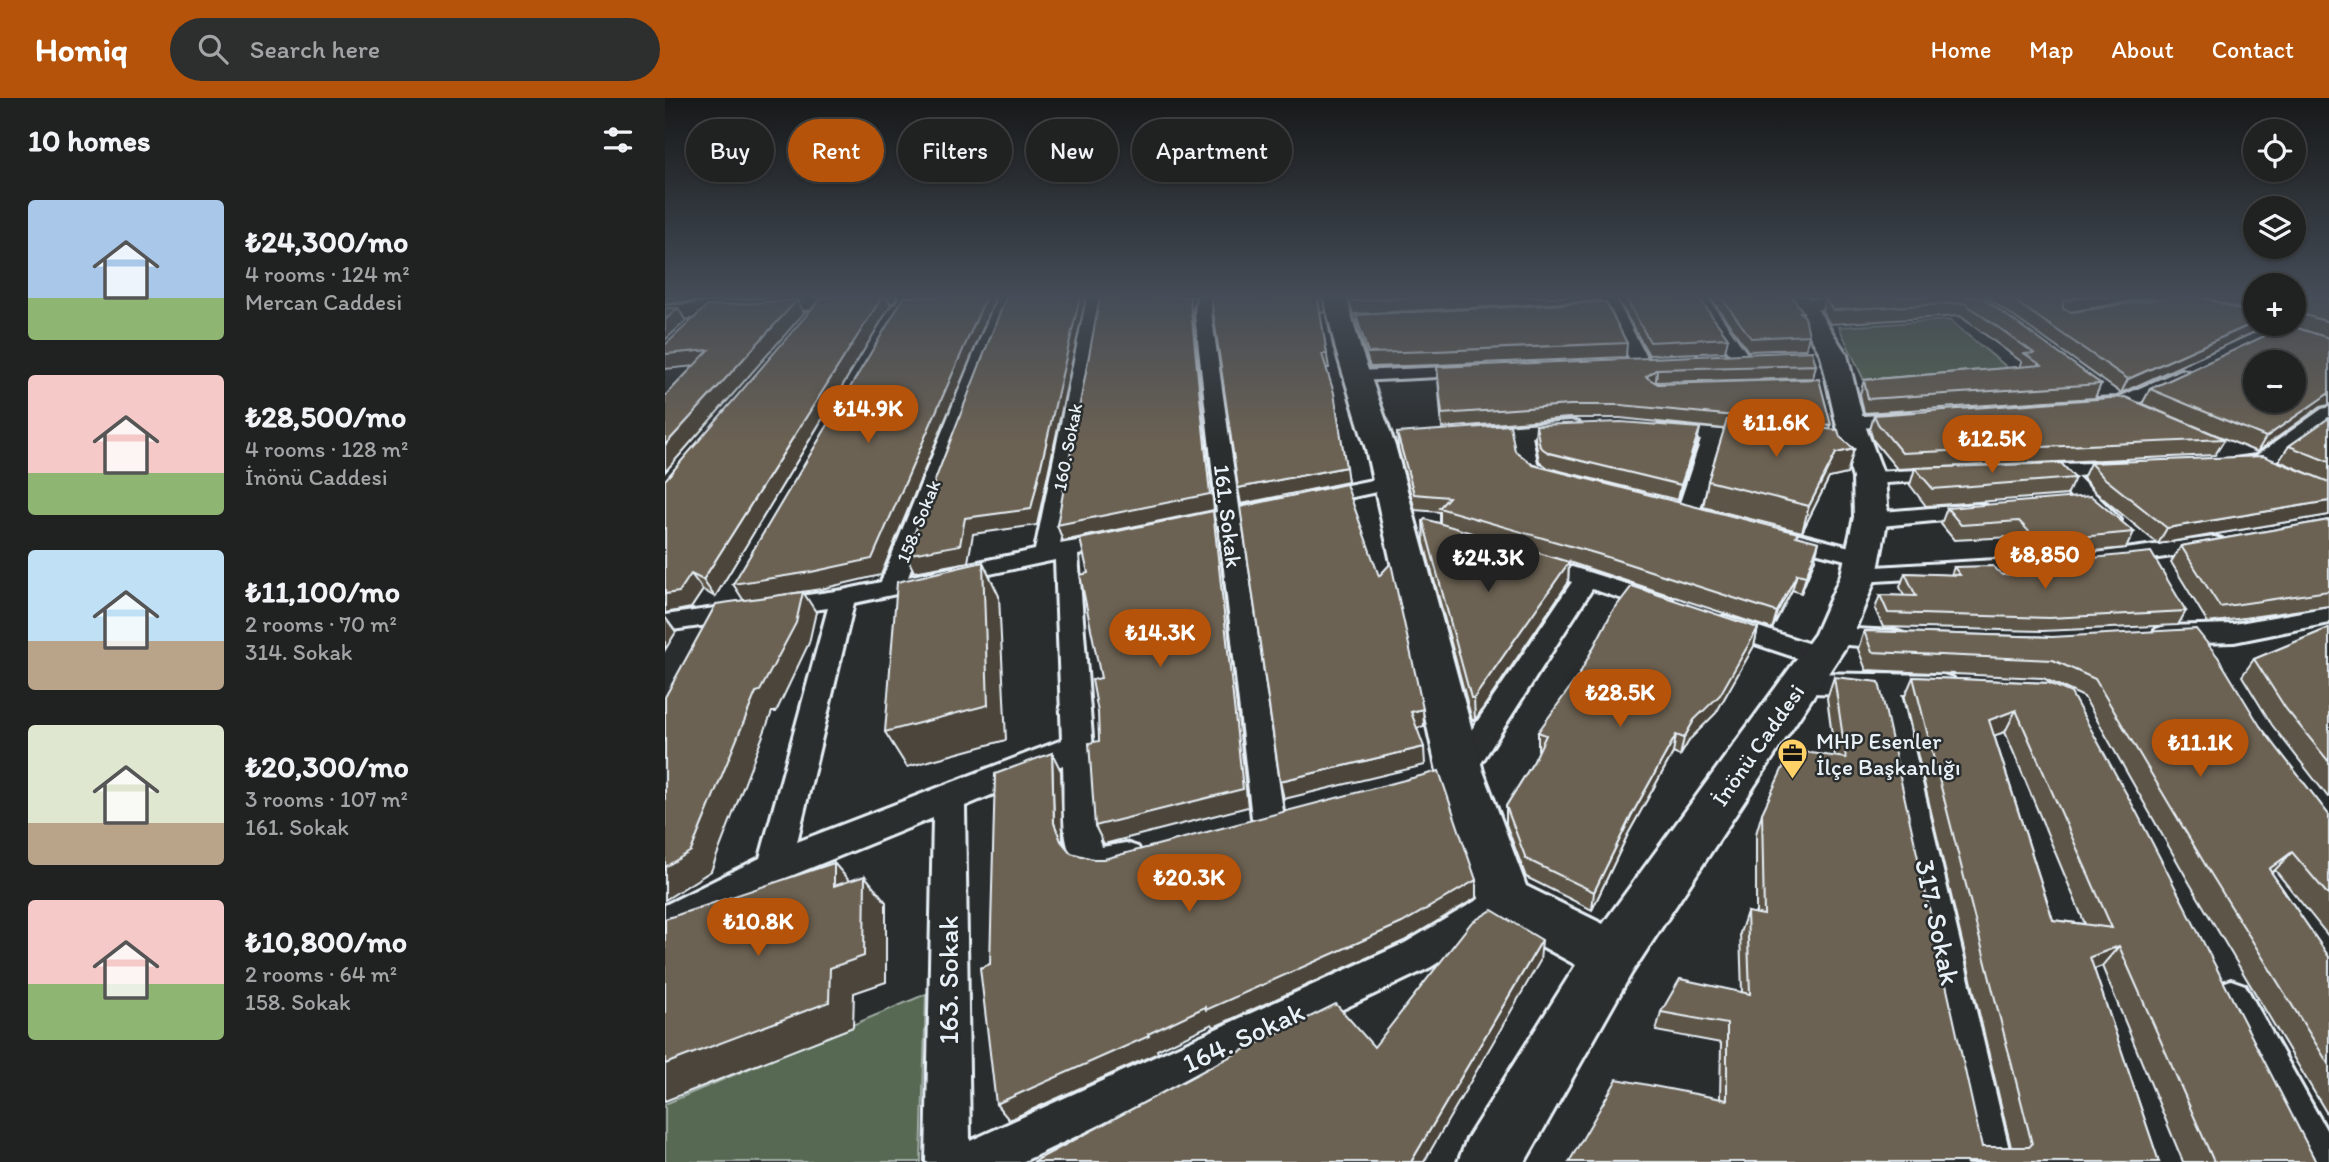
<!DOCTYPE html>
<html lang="en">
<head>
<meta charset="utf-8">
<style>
	body { margin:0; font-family:Itim,sans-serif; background:#2d2f2f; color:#f1f3f6; height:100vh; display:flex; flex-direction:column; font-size:26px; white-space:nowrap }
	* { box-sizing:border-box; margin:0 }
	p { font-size:23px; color:#a2a4a5 }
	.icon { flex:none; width:38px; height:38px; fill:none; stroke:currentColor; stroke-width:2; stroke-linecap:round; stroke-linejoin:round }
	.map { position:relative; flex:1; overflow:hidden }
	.panel { display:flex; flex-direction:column; background:#202222; width:665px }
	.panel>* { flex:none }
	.guide { position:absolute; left:21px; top:21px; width:665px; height:63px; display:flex; gap:14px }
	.fabs { position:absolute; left:1578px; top:21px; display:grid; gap:14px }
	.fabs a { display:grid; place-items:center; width:63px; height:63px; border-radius:50%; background:#202222; box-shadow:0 2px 5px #0004,0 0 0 2px #3d3f40; font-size:35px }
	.price { position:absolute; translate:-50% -60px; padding:0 16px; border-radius:24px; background:#b45309; color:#fff; font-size:23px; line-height:46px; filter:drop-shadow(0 2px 4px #0008) }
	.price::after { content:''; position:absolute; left:50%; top:42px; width:21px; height:16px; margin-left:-10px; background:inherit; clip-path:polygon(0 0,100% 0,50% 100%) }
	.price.on { background:#222; color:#fff }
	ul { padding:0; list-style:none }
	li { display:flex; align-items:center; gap:21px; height:175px; padding:0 28px }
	li span { display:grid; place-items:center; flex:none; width:196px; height:140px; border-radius:7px; color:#555 }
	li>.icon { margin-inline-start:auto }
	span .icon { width:84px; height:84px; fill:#fffc; stroke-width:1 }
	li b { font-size:30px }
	h2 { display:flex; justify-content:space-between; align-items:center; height:84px; padding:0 28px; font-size:30px }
	.pill { padding:0 24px; border-radius:32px; background:#202222; box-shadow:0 2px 5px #0004,0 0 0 2px #3d3f40; font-size:24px; line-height:63px }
	.pill.on { background:#b45309; color:#fff }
	header { display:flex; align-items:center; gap:42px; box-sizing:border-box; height:98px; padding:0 35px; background:#b45309; color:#fff }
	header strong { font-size:33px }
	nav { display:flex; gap:38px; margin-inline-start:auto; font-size:24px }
	.search { width:490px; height:63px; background:#2d2f2f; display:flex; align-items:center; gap:18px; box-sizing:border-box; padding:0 24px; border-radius:38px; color:#a2a4a5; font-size:26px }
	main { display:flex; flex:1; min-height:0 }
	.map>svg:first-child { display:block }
	.green { fill:#586953; stroke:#a0ada6; stroke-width:2 }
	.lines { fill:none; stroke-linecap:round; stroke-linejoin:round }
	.street-casing { stroke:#e8f1f8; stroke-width:6 }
	.secondary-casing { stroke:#e8f1f8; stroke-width:6 }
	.street { fill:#2a2d2e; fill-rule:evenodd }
	.secondary { fill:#2a2d2e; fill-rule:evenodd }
	.wall { fill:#5d5447; stroke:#e8f1f8; stroke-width:2; fill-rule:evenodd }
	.shaded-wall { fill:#4c453a; stroke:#e8f1f8; stroke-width:2 }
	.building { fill:#6c6253; stroke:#e8f1f8; stroke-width:2; fill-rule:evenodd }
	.labels { text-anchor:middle; stroke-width:5; stroke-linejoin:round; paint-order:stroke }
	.far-street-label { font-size:19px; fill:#e8f1f8; stroke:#2a2d2e }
	.street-label { font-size:23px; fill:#e8f1f8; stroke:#2a2d2e }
	.poi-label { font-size:23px; fill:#e8f1f8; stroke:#2a2d2e; text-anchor:start }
	.near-street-label { font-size:28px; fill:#e8f1f8; stroke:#2a2d2e }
</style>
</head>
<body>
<header>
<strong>Homiq</strong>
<div class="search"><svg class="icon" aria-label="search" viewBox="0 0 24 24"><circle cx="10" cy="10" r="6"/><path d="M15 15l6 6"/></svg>Search here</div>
<nav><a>Home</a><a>Map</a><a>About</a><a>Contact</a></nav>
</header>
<main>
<section class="panel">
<h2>10 homes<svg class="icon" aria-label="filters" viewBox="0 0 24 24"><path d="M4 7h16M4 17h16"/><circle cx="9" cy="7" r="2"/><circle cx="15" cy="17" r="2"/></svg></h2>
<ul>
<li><span style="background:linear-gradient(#a9c7e8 70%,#8fb573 0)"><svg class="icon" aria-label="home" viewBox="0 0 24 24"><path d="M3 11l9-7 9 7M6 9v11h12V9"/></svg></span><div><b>₺24,300/mo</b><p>4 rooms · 124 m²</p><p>Mercan Caddesi</p></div></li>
<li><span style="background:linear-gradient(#f6c9c9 70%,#8fb573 0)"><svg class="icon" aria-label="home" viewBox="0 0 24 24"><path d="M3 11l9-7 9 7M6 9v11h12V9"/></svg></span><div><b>₺28,500/mo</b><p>4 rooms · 128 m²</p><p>İnönü Caddesi</p></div></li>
<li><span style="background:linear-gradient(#bfe0f5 65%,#b9a48a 0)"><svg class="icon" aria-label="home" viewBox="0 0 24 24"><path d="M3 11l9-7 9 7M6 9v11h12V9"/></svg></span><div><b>₺11,100/mo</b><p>2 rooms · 70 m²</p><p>314. Sokak</p></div></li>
<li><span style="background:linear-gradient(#dfe7d0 70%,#b9a48a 0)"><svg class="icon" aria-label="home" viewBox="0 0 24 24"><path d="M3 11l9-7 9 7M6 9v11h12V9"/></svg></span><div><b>₺20,300/mo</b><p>3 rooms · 107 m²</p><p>161. Sokak</p></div></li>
<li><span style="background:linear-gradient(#f6c9c9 60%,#8fb573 0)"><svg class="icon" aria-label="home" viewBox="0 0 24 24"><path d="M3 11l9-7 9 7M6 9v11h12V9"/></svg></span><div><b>₺10,800/mo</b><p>2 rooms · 64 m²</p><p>158. Sokak</p></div></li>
</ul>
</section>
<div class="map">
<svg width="1664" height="1064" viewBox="0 0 1664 1064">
	<rect width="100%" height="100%" fill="#2a2d2e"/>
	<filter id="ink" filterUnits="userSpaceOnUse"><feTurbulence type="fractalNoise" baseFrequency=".0143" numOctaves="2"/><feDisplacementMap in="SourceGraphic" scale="14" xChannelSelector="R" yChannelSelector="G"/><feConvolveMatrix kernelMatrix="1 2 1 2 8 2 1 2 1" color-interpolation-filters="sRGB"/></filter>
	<g filter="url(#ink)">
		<g class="green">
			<path d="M1284,222L1354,279L1203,291L1174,229Z"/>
			<path d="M261,896L256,1064H0V1006Z"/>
		</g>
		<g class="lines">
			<defs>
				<g id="street">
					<path d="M332,199H348L243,479L370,452L422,199H438L395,446L418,442L426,444L430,449L426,454L413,457L435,743L437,749L461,745L473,749L478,759L473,769C386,799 401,726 398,667L300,708L305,1043L740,845L829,792L841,788L853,792L859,803L853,814L766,869L357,1064H261L268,720L111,784L0,841V807L95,760L163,510L0,533V517L178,492L216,484ZM390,462L397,642L132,744L189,505Z"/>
					<path d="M532,199H548L546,215L574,409L610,401L618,403L621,408L618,413L576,422L619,720L614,729L603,733L592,729L587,720L554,427L514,436L506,434L503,429L506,424L552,414L530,215Z"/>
					<path d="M934,199H950L985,266L982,270L976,271L967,266Z"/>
					<path d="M1026,199H1042L1085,260L1082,264H1070Z"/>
					<path d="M1185,199H1256L1248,204L1138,212L1130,207L1138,202Z"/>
					<path d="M1591,222V226H1609L1664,243V254L1587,229L1585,226Z"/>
					<path d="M807,268L816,273L813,277L692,283L683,278L692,273Z"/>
					<path d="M1516,272L1522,273L1525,277L1522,281C1502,291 1440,328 1422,307L1431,301L1452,300Z"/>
					<path d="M1664,309V324C1634,346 1602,380 1562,370L1559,366L1562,362L1591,358L1657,311Z"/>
					<path d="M1243,315L1250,317L1253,321L1250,325L1185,331L1175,325L1185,319Z"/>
					<path d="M906,323L913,325L916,329L913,333L867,338L872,365L896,375L899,380L896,385C881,388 867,380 855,372L847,339L805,340L802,336L805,332L812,330Z"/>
					<path d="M997,327L1091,335L1098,337L1101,341L1098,345L1056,344L1034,414L1031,419H1015L1012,414L1036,342L990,337L987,333L990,329Z"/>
					<path d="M1457,364L1464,366L1467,370L1464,374L1412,378L1456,422L1453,427C1428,433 1404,396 1390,379L1359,377L1355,373L1359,369L1366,367Z"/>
					<path d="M1282,371L1289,373L1293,377L1289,381L1204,386L1196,385L1193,380L1196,375L1204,374Z"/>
					<path d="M722,379L730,380L733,385L730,390L651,407L643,405L640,400L643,395Z"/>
					<path d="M1314,406L1322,408L1325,413L1322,418L1205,429L1197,427L1194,422L1197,417L1205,415Z"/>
					<path d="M1119,432L1204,454L1208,459L1204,464L1196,466L1111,444L1107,439L1111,434Z"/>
					<path d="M1549,439L1557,441L1561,446L1557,451L1416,471L1194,484L1185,482L1182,477L1185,472L1194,470L1416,457Z"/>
					<path d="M907,469L1006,500L1010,506L1006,512L997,514L927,491L806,681L790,687L779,683L775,675L779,667L784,665L907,484L898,481L895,476L898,471Z"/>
					<path d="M1664,509V525L1569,544L1500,546L1491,543L1487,537L1491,531L1500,528L1569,526Z"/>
					<path d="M1060,518L1163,552L1167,558L1163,564L1153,567L1051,533L1047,527L1051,521Z"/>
					<path d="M1168,530L1231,533L1240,536L1244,542L1240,548L1231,551L1159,545L1155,539L1159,533Z"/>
					<path d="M1137,575L1278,577L1288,580L1292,587L1288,594L1278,597L1236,596L1347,1064H1303L1207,596L1137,595L1127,592L1123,585L1127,578Z"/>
					<path d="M1566,882L1580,887L1664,1037V1064H1631L1547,900L1552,887Z"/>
				</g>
				<g id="secondary">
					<path d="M127,199H231L228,204L220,206L0,222V208Z"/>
					<path d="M659,199H681L696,252L731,351L818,673L861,788L938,826L1150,536L1176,477L1189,419L1188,380L1171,325L1156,257L1129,211L1118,199H1142L1146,202L1182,257L1199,325L1220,380L1223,419L1212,477L1187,539L966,876L860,1064H793L802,1041L911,867L823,819L815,803L772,673L701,351L671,252Z"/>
				</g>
			</defs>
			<use href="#street" class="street-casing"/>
			<use href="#secondary" class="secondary-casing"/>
			<use href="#street" class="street"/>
			<use href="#secondary" class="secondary"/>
		</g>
		<g class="wall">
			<path d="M546,199L660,214L655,215L664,270H661L683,384L576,406L573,390Z"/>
			<path d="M683,199H933V203L688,216Z"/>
			<path d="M951,199H1033L1063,240L1060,254L984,257Z"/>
			<path d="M1045,199H1127L1138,214V217L1144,237L1141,251L1083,253Z"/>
			<path d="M1316,199L1436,286L1430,300L1199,315L1195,296L1199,282L1355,269L1357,264L1295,218L1165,226L1157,213L1160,200Z"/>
			<path d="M1321,199H1490L1404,214L1596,226L1592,233L1456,295Z"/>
			<path d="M1539,199H1591V217Z"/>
			<path d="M1629,199H1664V307L1655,309L1592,354L1477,306L1485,291L1623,228L1617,226H1629Z"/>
			<path d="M226,207L50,499L38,492L26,510L0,382Z"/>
			<path d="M691,217L962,245L961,259L771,267L705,269L693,231Z"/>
			<path d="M1151,267L1148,280L990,284L1166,327L1165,331L1189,351L1182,376L1164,380L1137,434L1038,409L1043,383L1060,331L955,320H904L777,330L772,269Z"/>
			<path d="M1209,317L1560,341L1550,357L1232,371L1208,342L1205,332Z"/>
			<path d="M1664,320V417L1493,446L1430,394L1418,380L1425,365L1653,380L1614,363L1624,348Z"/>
			<path d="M871,327L1035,330L1032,344L1013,402L883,370L874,363L870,340Z"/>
			<path d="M732,335L850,353L868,367L1132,439L1150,461L1136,495L1127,492L1107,531L904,464L903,485L810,622H807L759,445L758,423L775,425V414L750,412L733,350Z"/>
			<path d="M1250,370L1410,380L1402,397L1261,408L1245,387Z"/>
			<path d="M1282,410L1469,434L1461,450L1366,459L1347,439L1289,442L1276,426Z"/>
			<path d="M1664,422V508L1543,525L1506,464L1516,448Z"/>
			<path d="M1388,464L1521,513L1513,527L1377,533L1218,529L1210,511L1215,497L1239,498L1235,489L1240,475L1286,477L1289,469L1337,477L1384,473Z"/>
			<path d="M1093,530L1089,548L1051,615L1025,641L1015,658L1008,655L963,736L927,812L861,779L841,726V708L869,663L874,653L873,652V634Z"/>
			<path d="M1664,530V699H1663L1607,627L1577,578L1589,561Z"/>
			<path d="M1199,533L1387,539L1595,628L1664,717V839L1610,772L1606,774L1664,859V1019L1525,786L1419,599L1378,580L1201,572L1193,551Z"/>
			<path d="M1169,579L1317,1049H1346L1239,600L1248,579L1384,585L1651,1064H1518L1437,868L1429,871L1494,1064H904L1055,1001L1056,945L991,933L996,914L1077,894L1075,835L1082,814L1091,816V736L1097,715L1170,659L1162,600ZM1340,634L1420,826L1388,822L1329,637Z"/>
		</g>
		<g class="shaded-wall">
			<path d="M0,199H90L0,205Z"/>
			<path d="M217,199H222L226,207L50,499L38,482Z"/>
			<path d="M321,199H331L216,477L156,491L79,503L68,486Z"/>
			<path d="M415,199H421L372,427L308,436L303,464L249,474L241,457L300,420Z"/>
			<path d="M525,199H531L527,215L549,412L398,443L392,427L525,202Z"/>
			<path d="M1420,199H1490L1393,216L1398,203Z"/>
			<path d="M658,201L660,214L654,215L653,202Z"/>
			<path d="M132,202L139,215L0,374V347Z"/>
			<path d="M13,210L21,223L0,242V222Z"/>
			<path d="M1591,224V226H1596L1592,233L1456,295L1463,281Z"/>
			<path d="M44,252L52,266L0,271V256Z"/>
			<path d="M992,271L991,283L980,292L981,279Z"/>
			<path d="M1664,295V307L1655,309L1592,354L1601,339Z"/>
			<path d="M1035,330L1032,344L1013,402L1016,387Z"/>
			<path d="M1189,351L1182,376L1164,380L1137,434L1144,408L1171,355Z"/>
			<path d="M681,369L683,384L576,406L573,390Z"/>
			<path d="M1664,403V417L1493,446L1502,430Z"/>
			<path d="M548,413L552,430L583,709L439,746L430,728Z"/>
			<path d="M1154,444L1150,461L1136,495L1141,478Z"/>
			<path d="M318,464L334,498L341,642L242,669L220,634Z"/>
			<path d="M904,464L903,485L810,622L809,600Z"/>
			<path d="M26,476L38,492L26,510L0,515V496Z"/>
			<path d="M1132,476L1127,492L1107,531L1112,514Z"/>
			<path d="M138,494L151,514L144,545L111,614H107L46,773L0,802V769L91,594Z"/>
			<path d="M0,519L11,534L0,552Z"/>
			<path d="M1093,530L1089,548L1051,615L1025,641L1015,658L1019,640L1029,622Z"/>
			<path d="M758,611L759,628L748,631L746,614Z"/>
			<path d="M1351,612L1340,634L1313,643L1324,622Z"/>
			<path d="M1011,637L1008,655L963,736L927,812L929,794L966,718Z"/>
			<path d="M759,649L760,667L619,701L615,683Z"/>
			<path d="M387,655L396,673L398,743L405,762L396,743L389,725Z"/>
			<path d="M1627,754L1610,772L1587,789L1604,771Z"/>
			<path d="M169,765L191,791L169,788Z"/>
			<path d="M200,778L221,804V884L189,895L188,929L0,1003V966L165,870Z"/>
			<path d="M811,782V800L739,843L549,929L547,926L492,952L493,955L344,1022L331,1006Z"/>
			<path d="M877,842L875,863L759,1064H746Z"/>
			<path d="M1454,848L1437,868L1408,879L1425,859Z"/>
		</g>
		<g class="building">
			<path d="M167,199H217L38,482L26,476L14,494L0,496V382L156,200Z"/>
			<path d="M239,199H321L207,461L146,474L68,486Z"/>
			<path d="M341,199H415L366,411L300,420L295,447L241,457Z"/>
			<path d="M435,199H525V202L545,396L392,427Z"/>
			<path d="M546,199H658V201L653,202L662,256H657L669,295L681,369L573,390Z"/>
			<path d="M686,199H759L687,203Z"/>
			<path d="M960,199H1033L1063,240L985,244Z"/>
			<path d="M1056,199H1127L1138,214H1135L1140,219L1144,237L1086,240Z"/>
			<path d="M1180,199H1316L1436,286L1203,301L1199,282L1376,267L1360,256L1369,255L1299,205L1168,212L1160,200Z"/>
			<path d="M1344,199H1420L1398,203V211L1407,214L1507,199H1536L1591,217V224L1463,281Z"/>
			<path d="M1629,199H1664V224L1629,214Z"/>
			<path d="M132,202L0,347V298L44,252L0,256V247L42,208Z"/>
			<path d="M941,204L962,245L770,253L703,255L691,217Z"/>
			<path d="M0,210H13L0,222Z"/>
			<path d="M1623,227L1664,240V295L1601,339L1485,291ZM1591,264H1629V303H1591Z"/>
			<path d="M1147,253L1151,267L992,271L981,279L993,286L1154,281L1166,327L956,307H905L777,316L772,269Z"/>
			<path d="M1460,299L1560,341L1237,355L1213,326L1209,317Z"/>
			<path d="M1664,320V364L1624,348Z"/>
			<path d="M1062,322L1173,332L1175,339L1189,351L1171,355L1144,408L1043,383Z"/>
			<path d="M956,324L1035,330L1016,387L884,355L875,349L871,327Z"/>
			<path d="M845,327L850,353L868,367L1133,435L1131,438L1154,444L1141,478L1132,476L1112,514L933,456L774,410L784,399L749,396L732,335Z"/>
			<path d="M1598,358L1664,384V403L1502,430L1438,379L1425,365Z"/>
			<path d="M1396,365L1410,380L1268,391L1250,370Z"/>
			<path d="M681,386L714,478L726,465L758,611L746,614L759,649L615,683L575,409Z"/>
			<path d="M1426,398L1469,434L1373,443L1354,423L1296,427L1282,410Z"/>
			<path d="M548,413L578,691L430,728L424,645L434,643L433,614L427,582L436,580L415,477L423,475L415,441Z"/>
			<path d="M760,421L904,464L809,600H806L758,423Z"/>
			<path d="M1664,422V493L1555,509L1516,448Z"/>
			<path d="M1486,454L1521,513L1384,520L1223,515L1215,497L1251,498L1240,475L1295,477L1289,469L1328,468L1337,477L1396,472L1388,464Z"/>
			<path d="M318,464L323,607L220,634L232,484Z"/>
			<path d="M967,488L1093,530L1055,597L1029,622L1019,640L1011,637L966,718L929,794L861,761L841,708L869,663L881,637L873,634L914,577L947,514Z"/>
			<path d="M138,494L131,525L95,593L91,594L26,753L0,769V599L51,506Z"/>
			<path d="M1664,530V664L1621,611L1589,561Z"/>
			<path d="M1531,531L1553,559L1595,628L1664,717V798L1627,754L1604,771L1664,859V967L1541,768L1430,581L1388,562L1207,554L1199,533L1387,539Z"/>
			<path d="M1169,579L1214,584L1317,1049H1364L1367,1046L1248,579L1384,585L1406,595L1472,715L1651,1064H1549L1454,848L1425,859L1494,1064H904L952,981L1062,1002V926L996,914L1015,881L1085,896L1082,814L1099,817L1097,715L1126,652L1181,660ZM1351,612L1447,830L1388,822L1324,622Z"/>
			<path d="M387,655L389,725L396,743L406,755L428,761H439L774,673L811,782L737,825L541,912L540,909L483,936L484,938L331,1006L315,870L325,866L330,676Z"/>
			<path d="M169,765V788L200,778L199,858L165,870L164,904L0,966V821Z"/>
			<path d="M827,812L877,842L746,1064H368L562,960L671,906L709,949L806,825Z"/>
		</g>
	</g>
	<linearGradient id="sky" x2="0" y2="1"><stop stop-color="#171919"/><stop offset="0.57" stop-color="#444c57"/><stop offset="1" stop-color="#444c57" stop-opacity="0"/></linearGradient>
	<rect width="1664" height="348" fill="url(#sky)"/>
	<defs>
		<symbol id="office-pin" viewBox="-11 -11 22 30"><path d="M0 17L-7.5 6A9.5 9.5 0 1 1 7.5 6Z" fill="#ffd166" stroke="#2a2d2e"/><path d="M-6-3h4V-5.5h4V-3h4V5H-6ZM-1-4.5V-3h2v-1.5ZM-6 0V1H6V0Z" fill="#111"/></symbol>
	</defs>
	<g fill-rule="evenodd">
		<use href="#office-pin" x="1110" y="638" width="35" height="47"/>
	</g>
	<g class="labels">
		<g class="far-street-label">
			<text transform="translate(402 349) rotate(-79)" y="7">160. Sokak</text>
			<text transform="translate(253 423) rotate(-68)" y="7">158. Sokak</text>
		</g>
		<g class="street-label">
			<text transform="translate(563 418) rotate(83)" y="8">161. Sokak</text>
			<text transform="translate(1093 647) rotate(-55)" y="8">İnönü Caddesi</text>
		</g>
		<g class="poi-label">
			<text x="1151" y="651">MHP Esenler<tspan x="1151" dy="26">İlçe Başkanlığı</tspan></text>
		</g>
		<g class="near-street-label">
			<text transform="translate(1273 824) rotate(78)" y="10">317. Sokak</text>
			<text transform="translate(283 882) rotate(-90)" y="10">163. Sokak</text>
			<text transform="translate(578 939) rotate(-25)" y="10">164. Sokak</text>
		</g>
	</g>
</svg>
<div class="fabs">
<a><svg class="icon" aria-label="locate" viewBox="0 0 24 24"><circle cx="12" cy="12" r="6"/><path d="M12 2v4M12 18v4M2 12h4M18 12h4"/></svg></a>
<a><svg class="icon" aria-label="layers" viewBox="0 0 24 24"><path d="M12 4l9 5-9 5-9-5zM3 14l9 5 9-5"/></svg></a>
<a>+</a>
<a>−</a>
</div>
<b class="price" style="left:203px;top:347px">₺14.9K</b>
<b class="price" style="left:1111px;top:361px">₺11.6K</b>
<b class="price" style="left:1327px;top:377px">₺12.5K</b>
<b class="price" style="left:1380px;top:493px">₺8,850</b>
<b class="price on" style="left:823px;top:496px">₺24.3K</b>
<b class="price" style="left:495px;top:571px">₺14.3K</b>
<b class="price" style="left:955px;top:631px">₺28.5K</b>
<b class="price" style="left:1535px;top:681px">₺11.1K</b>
<b class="price" style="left:524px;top:816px">₺20.3K</b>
<b class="price" style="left:93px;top:860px">₺10.8K</b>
<div class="guide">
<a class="pill">Buy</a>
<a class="pill on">Rent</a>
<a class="pill">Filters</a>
<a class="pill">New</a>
<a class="pill">Apartment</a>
</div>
</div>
</main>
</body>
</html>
